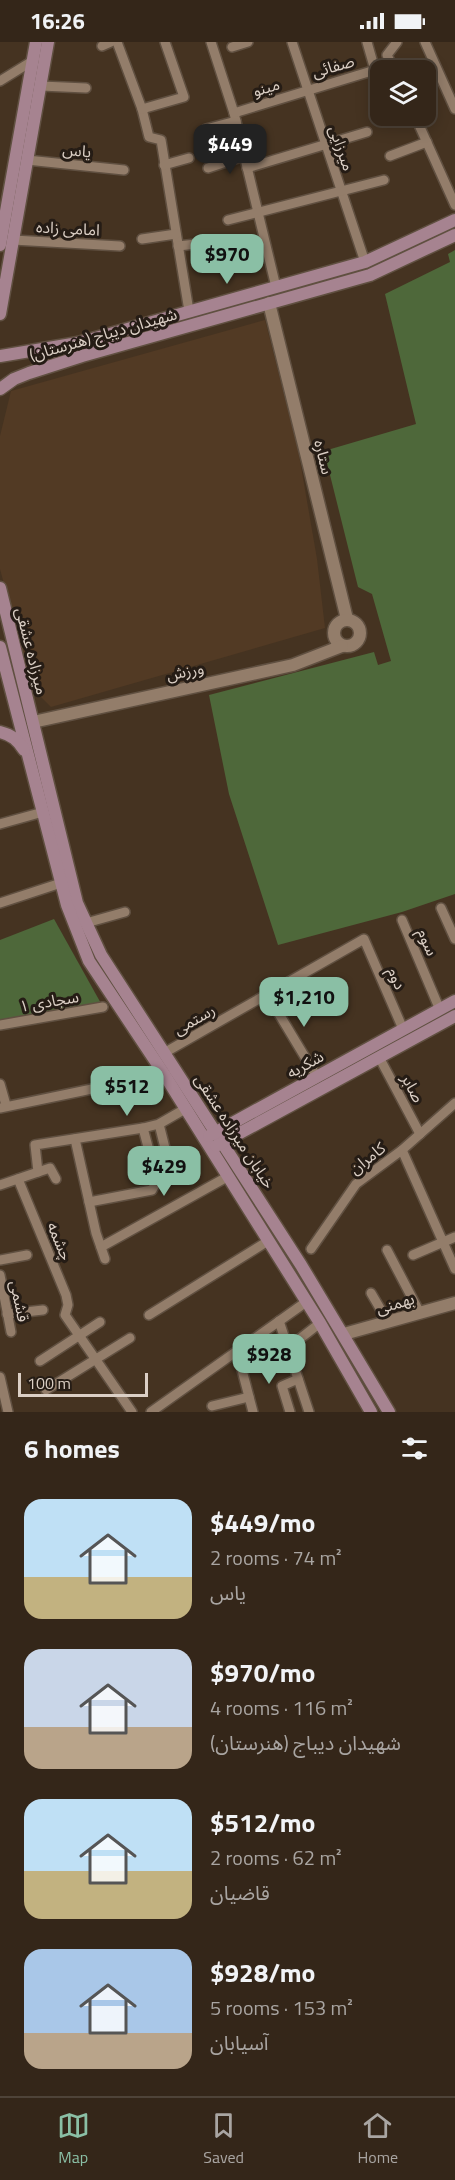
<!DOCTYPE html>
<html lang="en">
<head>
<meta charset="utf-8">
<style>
	body { margin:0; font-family:"Titillium Web","Noto Sans Arabic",sans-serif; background:#3f3226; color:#f1f3f6; height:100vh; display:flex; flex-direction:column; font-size:22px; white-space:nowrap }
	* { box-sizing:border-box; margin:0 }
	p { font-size:20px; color:#a9a5a2 }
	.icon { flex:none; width:33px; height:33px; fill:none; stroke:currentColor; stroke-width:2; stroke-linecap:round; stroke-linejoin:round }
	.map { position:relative; height:1370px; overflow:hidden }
	.drawer { display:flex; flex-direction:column; background:#342619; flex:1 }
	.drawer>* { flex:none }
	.controls { position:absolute; left:370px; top:18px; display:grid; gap:12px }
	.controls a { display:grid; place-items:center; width:66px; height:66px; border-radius:12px; background:#342619; box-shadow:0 3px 15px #0003,0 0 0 2px #4e4338; font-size:30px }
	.scale { position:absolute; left:18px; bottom:15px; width:130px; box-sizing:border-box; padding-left:6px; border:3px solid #dbcfc5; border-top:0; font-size:16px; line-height:21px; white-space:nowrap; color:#dbcfc5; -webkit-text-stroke:4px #251c15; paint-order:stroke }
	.price { position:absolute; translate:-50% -51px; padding:0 14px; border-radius:12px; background:#8abfa5; color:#111; font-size:20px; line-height:39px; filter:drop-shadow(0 2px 3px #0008) }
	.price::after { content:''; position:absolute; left:50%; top:36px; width:18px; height:14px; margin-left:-9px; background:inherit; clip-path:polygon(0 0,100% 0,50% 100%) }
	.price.active { background:#222; color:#fff }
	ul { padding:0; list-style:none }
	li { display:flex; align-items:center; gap:18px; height:150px; padding:0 24px }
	li span { display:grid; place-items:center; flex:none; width:168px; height:120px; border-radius:18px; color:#555 }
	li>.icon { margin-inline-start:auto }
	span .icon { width:72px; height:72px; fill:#fffc; stroke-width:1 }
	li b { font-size:26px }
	h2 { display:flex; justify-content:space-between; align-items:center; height:72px; padding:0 24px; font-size:26px }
	.status { display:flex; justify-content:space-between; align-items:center; height:42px; padding:0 30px; background:#342619; direction:ltr }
	.status svg { height:16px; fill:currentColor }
	.dock { display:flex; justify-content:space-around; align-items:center; height:84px; border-top:2px solid #4e4338; background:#342619; font-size:16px; color:#a9a5a2 }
	.dock a { display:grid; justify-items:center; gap:3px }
	.dock .active { color:#8abfa5 }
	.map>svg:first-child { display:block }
	.built { fill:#523a24 }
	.green { fill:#4e683a }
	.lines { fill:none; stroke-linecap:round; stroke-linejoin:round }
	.minor-casing { stroke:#605041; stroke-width:12 }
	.tertiary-casing { stroke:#605041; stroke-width:15 }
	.secondary-casing { stroke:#605041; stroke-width:15 }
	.minor { stroke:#937d6a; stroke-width:9 }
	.tertiary { stroke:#937d6a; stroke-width:12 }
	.secondary { stroke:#a68390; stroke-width:12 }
	.labels { text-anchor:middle; stroke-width:6; stroke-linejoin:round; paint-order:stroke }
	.street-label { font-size:16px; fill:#dbcfc5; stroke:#251c15 }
</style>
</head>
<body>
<div class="status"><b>16:26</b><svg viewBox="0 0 49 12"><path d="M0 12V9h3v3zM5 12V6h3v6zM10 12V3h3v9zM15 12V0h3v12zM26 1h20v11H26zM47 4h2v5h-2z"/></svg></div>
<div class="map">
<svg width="455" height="1370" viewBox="0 0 455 1370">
	<rect width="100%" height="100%" fill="#453321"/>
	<path class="built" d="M265,278L298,407L317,517L325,586L51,665L32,646L0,527V394L11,349Z"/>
	<g class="green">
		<path d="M455,208V852L402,870L278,903L229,752L209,653L374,610L378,623L391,619L372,552L358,545L324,409L416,382L385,252L450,220L448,212Z"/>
		<path d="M54,877L103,965L0,981V898Z"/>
	</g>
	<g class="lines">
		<defs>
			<g id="minor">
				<path d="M117,0L142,67L149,95L161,98L189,269"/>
				<path d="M211,0L234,71L276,245"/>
				<path d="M292,0L365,220"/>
				<path d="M425,0L455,67"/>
				<path d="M102,4L111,0"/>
				<path d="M232,5L248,0"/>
				<path d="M394,28L387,13L397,0"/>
				<path d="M0,39L34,18"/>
				<path d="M41,44L86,46"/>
				<path d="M142,67L184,55L165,0"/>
				<path d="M234,71L375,28L367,0"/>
				<path d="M415,74L455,163"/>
				<path d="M206,87L236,79"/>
				<path d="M390,114L427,100"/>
				<path d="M27,118L124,128"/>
				<path d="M164,123L189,116"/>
				<path d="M208,126L244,114"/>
				<path d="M247,126L367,90"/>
				<path d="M228,178L384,138"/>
				<path d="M142,197L176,192"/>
				<path d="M13,198L120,204"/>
				<path d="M178,204L196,202"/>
				<path d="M0,782L43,770"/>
				<path d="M0,861L61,841"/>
				<path d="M441,866L455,897"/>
				<path d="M402,878L440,968"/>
				<path d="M86,881L125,870"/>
				<path d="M267,952L317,1035"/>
				<path d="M0,983L103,965"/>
				<path d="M164,1011L364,897L403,987"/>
				<path d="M379,1015L420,1092"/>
				<path d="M0,1042L6,1063"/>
				<path d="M0,1066L164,1032"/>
				<path d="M159,1082L166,1110"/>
				<path d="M75,1097L96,1191L105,1217"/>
				<path d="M402,1108L455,1227"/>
				<path d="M38,1130L50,1126L56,1137"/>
				<path d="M18,1137L66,1253L68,1263L65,1273L132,1370"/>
				<path d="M0,1143L38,1130L35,1103L143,1086L159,1082L185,1067"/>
				<path d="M89,1160L152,1148L157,1139L143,1086"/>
				<path d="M101,1205L227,1135"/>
				<path d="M311,1207L356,1142L402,1108L455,1061"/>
				<path d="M387,1208L420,1271"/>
				<path d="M413,1213L455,1195"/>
				<path d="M0,1218L27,1213"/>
				<path d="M0,1233L11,1290"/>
				<path d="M371,1251L388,1280"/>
				<path d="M7,1272L43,1268"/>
				<path d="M149,1273L268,1199"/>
				<path d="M279,1279L309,1370"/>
				<path d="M288,1306L320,1281"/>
				<path d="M237,1309L253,1370"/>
				<path d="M40,1319L100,1280"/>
				<path d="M0,1335L8,1370"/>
				<path d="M46,1348L130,1296"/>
				<path d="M212,1364L249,1355"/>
				<path d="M151,1370L306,1260"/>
				<path d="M290,1370L282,1344L298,1337"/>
			</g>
			<g id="tertiary">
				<path d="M269,261L347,577"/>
				<circle cx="347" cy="591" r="13"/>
				<path d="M33,680L293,623L342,604"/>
				<path d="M344,1292L455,1261"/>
			</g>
			<g id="secondary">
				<path d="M0,203L36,0"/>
				<path d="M0,272L48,0"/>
				<path d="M0,314L78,301L365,220L455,178"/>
				<path d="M0,347L14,337L29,331L82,314L370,233L455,193"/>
				<path d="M0,546L77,861L101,913L301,1223L389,1370"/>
				<path d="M0,605L67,863L89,919L164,1032L320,1281L371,1370"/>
				<path d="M0,690C12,693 18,698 24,708"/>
				<path d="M209,1094L455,959"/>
				<path d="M216,1104L455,974"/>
			</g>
		</defs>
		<use href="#minor" class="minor-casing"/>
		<use href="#tertiary" class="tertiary-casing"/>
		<use href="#secondary" class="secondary-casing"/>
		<use href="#minor" class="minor"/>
		<use href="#tertiary" class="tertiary"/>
		<use href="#secondary" class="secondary"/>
	</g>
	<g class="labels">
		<g class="street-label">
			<text transform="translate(333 24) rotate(-16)" y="6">صفائی</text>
			<text transform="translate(266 45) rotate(-17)" y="6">مینو</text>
			<text transform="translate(342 106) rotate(71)" y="6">میرزایی</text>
			<text transform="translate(77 108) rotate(6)" y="6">یاس</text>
			<text transform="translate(68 186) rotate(3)" y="6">امامی زاده</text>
			<text transform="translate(103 292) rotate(-16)" y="6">شهیدان دیباج (هنرستان)</text>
			<text transform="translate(324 415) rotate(76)" y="6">ستاره</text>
			<text transform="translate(32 609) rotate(76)" y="6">میرزاده عشقی</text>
			<text transform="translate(185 629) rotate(-12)" y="6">ورزش</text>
			<text transform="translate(428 900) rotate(67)" y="6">سوم</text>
			<text transform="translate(397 936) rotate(66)" y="6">دوم</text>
			<text transform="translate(49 959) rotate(-10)" y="6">سجادی ۱</text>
			<text transform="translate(194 977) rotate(-30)" y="6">رستمی</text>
			<text transform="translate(305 1022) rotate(-29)" y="6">شکریه</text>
			<text transform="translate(413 1046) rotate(62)" y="6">صابر</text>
			<text transform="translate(235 1089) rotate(57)" y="6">خیابان میرزاده عشقی</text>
			<text transform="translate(367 1116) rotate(-38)" y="6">کامران</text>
			<text transform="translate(60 1199) rotate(67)" y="6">چشمه</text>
			<text transform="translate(20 1259) rotate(79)" y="6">قشمی</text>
			<text transform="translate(395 1261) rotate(-16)" y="6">بهمنی</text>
		</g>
	</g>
</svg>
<div class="controls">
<a><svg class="icon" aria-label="layers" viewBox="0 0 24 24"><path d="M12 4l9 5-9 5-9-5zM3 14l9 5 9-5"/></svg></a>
</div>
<div class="scale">100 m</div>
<b class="price active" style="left:230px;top:133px">$449</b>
<b class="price" style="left:227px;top:243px">$970</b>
<b class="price" style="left:304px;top:986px">$1,210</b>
<b class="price" style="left:127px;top:1075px">$512</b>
<b class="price" style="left:164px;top:1155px">$429</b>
<b class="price" style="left:269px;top:1343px">$928</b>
</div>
<section class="drawer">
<h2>6 homes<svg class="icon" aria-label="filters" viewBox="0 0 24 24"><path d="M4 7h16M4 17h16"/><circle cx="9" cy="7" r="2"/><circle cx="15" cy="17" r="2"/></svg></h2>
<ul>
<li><span style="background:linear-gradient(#bfe0f5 65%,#c2b280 0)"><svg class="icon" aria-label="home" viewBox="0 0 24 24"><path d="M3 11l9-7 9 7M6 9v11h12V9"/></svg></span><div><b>$449/mo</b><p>2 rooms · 74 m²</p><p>یاس</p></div></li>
<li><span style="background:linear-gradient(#c9d6e8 65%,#b9a48a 0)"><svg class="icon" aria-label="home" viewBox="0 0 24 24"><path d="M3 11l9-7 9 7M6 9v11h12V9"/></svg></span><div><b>$970/mo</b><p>4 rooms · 116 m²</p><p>شهیدان دیباج (هنرستان)</p></div></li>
<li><span style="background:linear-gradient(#bfe0f5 60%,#c2b280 0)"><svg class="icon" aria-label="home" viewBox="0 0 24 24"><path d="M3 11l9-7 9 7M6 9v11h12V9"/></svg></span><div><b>$512/mo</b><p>2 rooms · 62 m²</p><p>قاضیان</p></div></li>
<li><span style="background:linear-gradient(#a9c7e8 70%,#b9a48a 0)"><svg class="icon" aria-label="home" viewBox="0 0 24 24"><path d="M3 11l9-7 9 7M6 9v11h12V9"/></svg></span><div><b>$928/mo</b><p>5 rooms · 153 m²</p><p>آسیابان</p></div></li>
</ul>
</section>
<nav class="dock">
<a class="active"><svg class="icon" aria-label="map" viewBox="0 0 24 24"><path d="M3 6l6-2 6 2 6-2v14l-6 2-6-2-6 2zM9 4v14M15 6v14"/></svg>Map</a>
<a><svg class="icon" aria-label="saved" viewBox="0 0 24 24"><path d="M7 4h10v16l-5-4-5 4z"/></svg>Saved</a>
<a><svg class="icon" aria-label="home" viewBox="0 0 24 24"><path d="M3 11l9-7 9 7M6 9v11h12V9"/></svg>Home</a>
</nav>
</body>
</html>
